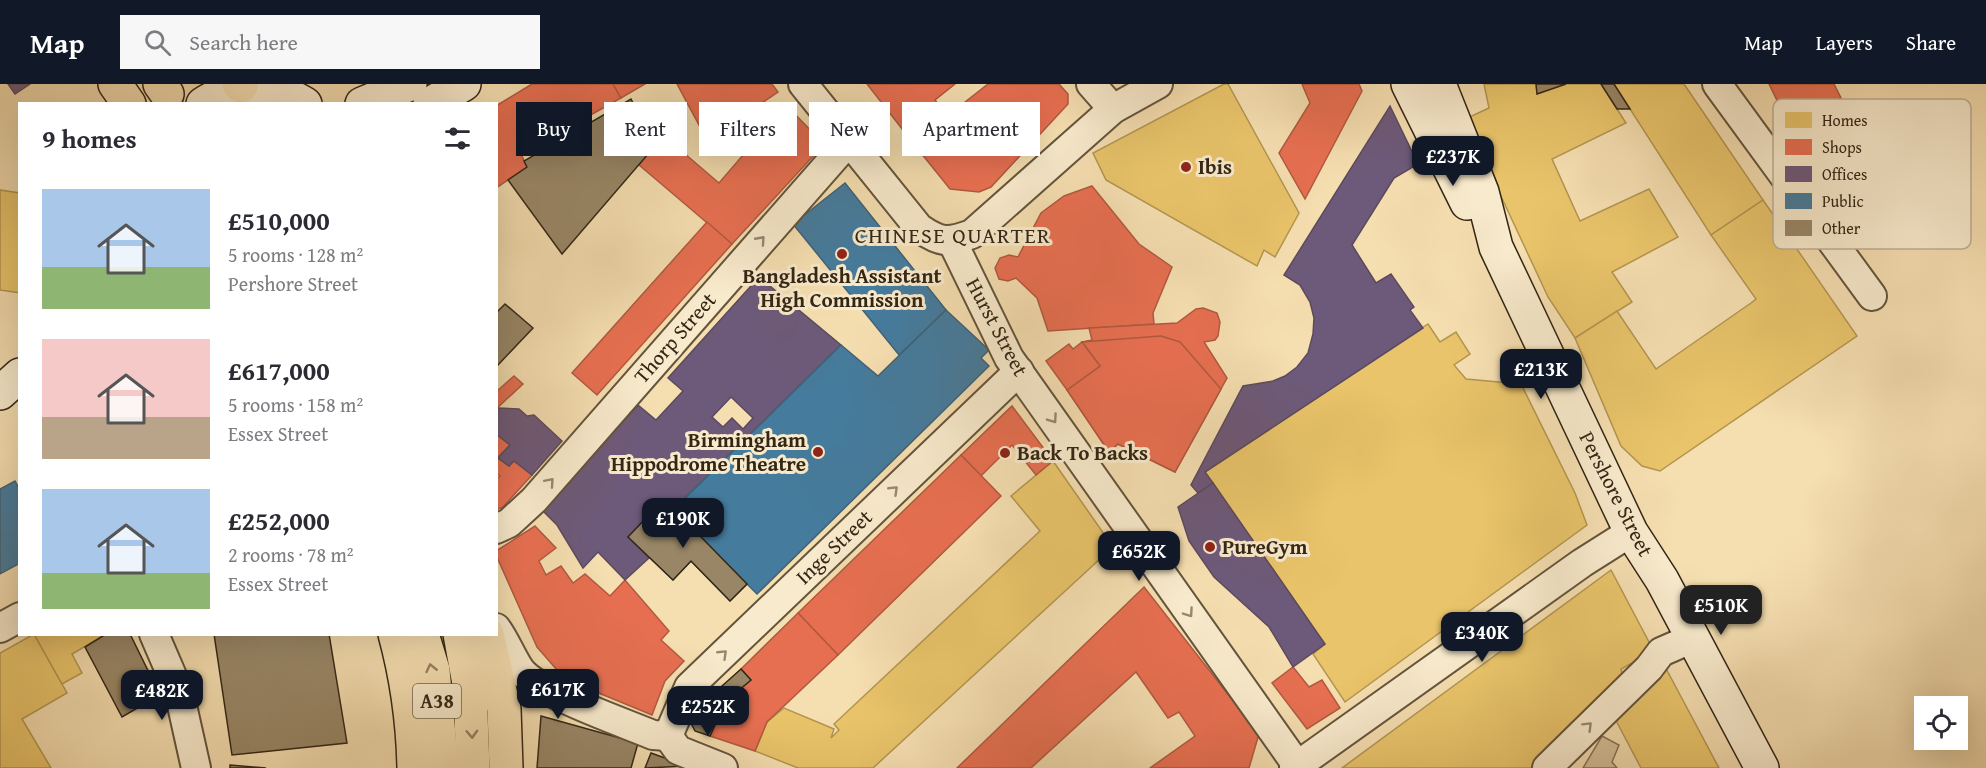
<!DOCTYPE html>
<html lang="en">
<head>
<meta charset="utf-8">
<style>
	body { margin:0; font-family:"Gentium Book Plus",serif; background:#f7f7f7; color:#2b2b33; height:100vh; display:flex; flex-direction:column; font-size:22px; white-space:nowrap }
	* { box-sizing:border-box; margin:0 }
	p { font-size:20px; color:#7c7c81 }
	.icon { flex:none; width:33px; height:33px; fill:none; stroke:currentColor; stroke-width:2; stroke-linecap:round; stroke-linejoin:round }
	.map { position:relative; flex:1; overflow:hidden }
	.panel { position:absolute; left:18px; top:18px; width:480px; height:534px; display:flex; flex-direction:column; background:#fff; border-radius:0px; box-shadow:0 6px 24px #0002 }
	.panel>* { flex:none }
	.guide { position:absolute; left:516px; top:18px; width:570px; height:54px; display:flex; gap:12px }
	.tools { position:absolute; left:1914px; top:612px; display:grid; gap:12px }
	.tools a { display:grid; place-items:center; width:54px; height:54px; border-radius:0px; background:#fff; box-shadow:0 6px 24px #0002; font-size:30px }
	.price { position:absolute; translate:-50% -51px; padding:0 14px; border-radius:12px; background:#111827; color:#fff; font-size:20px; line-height:39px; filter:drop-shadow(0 2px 3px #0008) }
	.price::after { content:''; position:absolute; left:50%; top:36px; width:18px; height:14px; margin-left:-9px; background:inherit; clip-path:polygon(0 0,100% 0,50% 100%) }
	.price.current { background:#222; color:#fff }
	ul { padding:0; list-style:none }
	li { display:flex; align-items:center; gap:18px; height:150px; padding:0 24px }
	li span { display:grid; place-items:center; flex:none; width:168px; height:120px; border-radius:0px; color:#555 }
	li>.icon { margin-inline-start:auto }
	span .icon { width:72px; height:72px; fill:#fffc; stroke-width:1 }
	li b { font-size:26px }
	h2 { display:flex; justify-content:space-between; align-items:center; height:72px; padding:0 24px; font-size:26px }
	.chip { padding:0 21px; border-radius:0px; background:#fff; box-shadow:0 6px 24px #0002; font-size:21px; line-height:54px }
	.chip.current { background:#111827; color:#fff }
	header { display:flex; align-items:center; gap:36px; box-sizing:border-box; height:84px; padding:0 30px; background:#111827; color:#fff }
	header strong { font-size:28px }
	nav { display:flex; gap:33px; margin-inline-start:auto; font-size:21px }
	.search { width:420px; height:54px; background:#f7f7f7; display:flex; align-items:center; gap:15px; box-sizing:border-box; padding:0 21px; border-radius:0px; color:#7c7c81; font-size:22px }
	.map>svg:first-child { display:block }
	.green { fill:#d4bf96; stroke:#847256; stroke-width:1.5 }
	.homes { fill:#e9c46a; stroke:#b29550; stroke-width:1.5 }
	.shops { fill:#e76f51; stroke:#b1593f; stroke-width:1.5 }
	.offices { fill:#6d597a; stroke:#5c4a5c; stroke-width:1.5; fill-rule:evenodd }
	.public { fill:#457b9d; stroke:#406274; stroke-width:1.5 }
	.building { fill:#988666; stroke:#332615; stroke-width:1.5 }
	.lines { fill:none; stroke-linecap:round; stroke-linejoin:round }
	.street-casing { stroke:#64543c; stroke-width:32 }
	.secondary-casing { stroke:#332615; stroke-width:36 }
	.highway-casing { stroke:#332615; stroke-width:36 }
	.street { stroke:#f8eacc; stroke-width:28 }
	.secondary { stroke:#f8eacc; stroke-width:33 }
	.highway { stroke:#f5deb0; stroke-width:33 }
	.oneway { stroke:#968870 }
	.oneway2 { stroke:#948262 }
	.poi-dot { fill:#8f2418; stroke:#f8eacc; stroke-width:2 }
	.labels { text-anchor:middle; stroke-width:6; stroke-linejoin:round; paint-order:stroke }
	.shield { fill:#f8eacc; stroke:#6e614c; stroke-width:1.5 }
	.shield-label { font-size:20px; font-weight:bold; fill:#332615 }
	.poi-label { font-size:21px; font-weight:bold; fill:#332615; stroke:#f8eacc; text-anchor:start }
	.street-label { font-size:21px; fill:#332615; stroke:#f8eacc }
	.neighbourhood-label { font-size:22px; letter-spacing:1.5px; fill:#332615; stroke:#f8eacc }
	.key { fill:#f8eacc; stroke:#bdaf95; stroke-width:1.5 }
	.key-label { font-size:16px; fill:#332615 }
</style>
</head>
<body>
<header>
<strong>Map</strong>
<div class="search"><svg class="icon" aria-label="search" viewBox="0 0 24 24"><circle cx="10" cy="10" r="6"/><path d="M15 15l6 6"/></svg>Search here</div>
<nav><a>Map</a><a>Layers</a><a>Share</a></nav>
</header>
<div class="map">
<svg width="1986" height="684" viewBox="0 0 1986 684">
	<rect width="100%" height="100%" fill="#f5deb0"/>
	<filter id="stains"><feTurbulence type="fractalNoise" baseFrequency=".00333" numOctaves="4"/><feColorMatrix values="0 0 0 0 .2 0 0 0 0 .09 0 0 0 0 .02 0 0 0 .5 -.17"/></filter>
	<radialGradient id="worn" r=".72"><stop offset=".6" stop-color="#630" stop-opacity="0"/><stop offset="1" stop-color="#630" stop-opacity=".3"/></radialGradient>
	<path class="green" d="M1602,652L1619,661L1612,678L1617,684H1583Z"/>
	<g class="homes">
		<path d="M1224,0H1228L1299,129L1275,173L1264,166L1257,182L1106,96L1093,69Z"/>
		<path d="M1484,0H1536L1537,10L1566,0H1601L1626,39L1552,75L1580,137L1649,105L1678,153L1612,188L1632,218L1575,254L1548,213L1465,35L1489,24Z"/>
		<path d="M1614,0H1684L1763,116L1711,151Z"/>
		<path d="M0,106L20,109V209L0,206Z"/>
		<path d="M1763,116L1857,252L1660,387L1642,382L1621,362L1575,254L1617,227L1656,285L1751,219L1756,215L1711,151Z"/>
		<path d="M1428,240L1440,258L1456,248L1470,270L1454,281L1466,295L1521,300L1575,409L1587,441L1345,618L1313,570L1325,560L1205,388Z"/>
		<path d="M1053,377L1113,463L873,684H798L755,667L767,638L784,624L834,645L831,654L839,646L834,640L1040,447L1011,412Z"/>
		<path d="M1611,486L1650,560L1641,574L1621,585L1624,595L1533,684H1342Z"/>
		<path d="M34,550L67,609L22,635L51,684H0V569Z"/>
		<path d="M34,550H106L72,570L82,589L62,600Z"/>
		<path d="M1662,577L1719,684H1641L1612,629Z"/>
	</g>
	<g class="shops">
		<path d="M532,0H613L621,14L521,70L527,83L496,104V22Z"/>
		<path d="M613,0H645L621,14Z"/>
		<path d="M677,0H772L778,8L707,56Z"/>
		<path d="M867,0H955L935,16L947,32L913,59Z"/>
		<path d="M988,0H1059L1068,10V20L991,103L979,108L950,105L913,59Z"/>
		<path d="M1302,0H1359L1362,7L1305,115L1279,69L1310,19Z"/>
		<path d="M1769,0H1834L1841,14L1788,39Z"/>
		<path d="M786,21L820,56L817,68L732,160L639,81L663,51L719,99Z"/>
		<path d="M1092,102L1139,160L1172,183L1153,229L1154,240L1048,247L1037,214L1016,194L1008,197L999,195L995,184L1000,174L1009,171L1018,173L1041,129L1064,112Z"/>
		<path d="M707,138L732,160L597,311L572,289Z"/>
		<path d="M1203,224L1217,229L1220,238L1218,252L1215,256L1204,258L1227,294L1175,388L1118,360L1109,368L1067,306L1100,282L1082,258L1092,256L1089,244L1177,239L1196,225Z"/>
		<path d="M1161,252L1180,258L1221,305L1175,388L1118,360L1109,368L1067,306L1100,282L1082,258Z"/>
		<path d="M1082,258L1100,282L1067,306L1046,277L1069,260L1073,265Z"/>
		<path d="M514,292L523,300L496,325V308Z"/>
		<path d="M1012,322L1053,377L1036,391L1012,361L981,392L961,371Z"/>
		<path d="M496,350L510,361L496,375Z"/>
		<path d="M961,371L1001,412L838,571L798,529Z"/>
		<path d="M498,374L509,382L514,377L532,391L503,423L496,426V396L500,392L496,389Z"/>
		<path d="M535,442L556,464L539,477L546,491L561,482L573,499L585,490L610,512L625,496L669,547L661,556L684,577L665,597L652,631L565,595L537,563L496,471V467Z"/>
		<path d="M1144,503L1259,650L1249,684H1150L1195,652L1179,628L1168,634L1136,588L1031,684H957Z"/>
		<path d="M798,529L838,571L767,638L755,667L710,652L726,617L751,596L741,585Z"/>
		<path d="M1293,583L1309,603L1322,596L1340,624L1307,645L1272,599Z"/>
	</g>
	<g class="offices">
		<path d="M8,0H30L15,10Z"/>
		<path d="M1390,22L1418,80L1394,94L1352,161L1376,199L1391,190L1414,223L1410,226L1423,244L1205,388L1213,399L1198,409L1191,401L1243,302L1273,297L1285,292L1297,283L1308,269L1313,250L1314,234L1310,218L1300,201L1284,191Z"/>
		<path d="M759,193L841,261L674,425L664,415L628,453L649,474L625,496L598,468L583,484L557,441L542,426L638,321L656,336L683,307L668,294ZM731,313L753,334L743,345L732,334L723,343L712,333Z"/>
		<path d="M498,324L519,325L527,332L534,331L562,357L532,391L514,377L509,382L498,374L510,361L496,350Z"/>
		<path d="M1213,399L1325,560L1293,583L1269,543L1214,493L1189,457L1178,423Z"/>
	</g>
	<g class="public">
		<path d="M845,99L946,226L899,271L793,140Z"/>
		<path d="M946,226L989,266L981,274L989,282L757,510L747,500L730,517L691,477L673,496L628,453L664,415L674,425L841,261L878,292Z"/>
		<path d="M15,397L20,406V479L0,490V405Z"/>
	</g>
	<g class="building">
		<path d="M1536,0H1566L1537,10Z"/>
		<path d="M1601,0H1614L1630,25H1617Z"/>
		<path d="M631,15L655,62L562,170L508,96L527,83L524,77Z"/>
		<path d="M505,220L533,244L496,283V229Z"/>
		<path d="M664,415L747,500L730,517L691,477L673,496L628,453Z"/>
		<path d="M106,550H130L160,611L122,633L85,563Z"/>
		<path d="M214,550H329L347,659L232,671Z"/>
		<path d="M741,585L751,596L726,617L713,610Z"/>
		<path d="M713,610L726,617L710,652L695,647L691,639L697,625Z"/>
		<path d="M541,632L638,659L631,684H537Z"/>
		<path d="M651,669L687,682L645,684Z"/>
		<path d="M230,681L266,684H230Z"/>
	</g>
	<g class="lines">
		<defs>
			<g id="street">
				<path d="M803,0L919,144C941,159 947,159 972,150L1113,25L1158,0"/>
				<path d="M1091,0L1113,25"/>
				<path d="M1717,0L1872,212"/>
				<path d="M952,157L1009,274L1299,684"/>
				<path d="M496,445L509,439L534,416L849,57"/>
				<path d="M0,544L20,533"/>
				<path d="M496,544C506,557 514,579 522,588C543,611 622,638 653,651L668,652"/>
				<path d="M154,550L179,608L196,684"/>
				<path d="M668,652L689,603L1019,287"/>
				<path d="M668,652L678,666L723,684"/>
				<path d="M1294,684L1582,479L1631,448"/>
				<path d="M1547,684L1649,584L1661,568L1693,554"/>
			</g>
			<g id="secondary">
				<path d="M1408,0L1467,119"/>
				<path d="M1439,0L1482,108L1496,163L1631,448L1662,496L1762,684"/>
				<path d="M203,20C233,0 273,0 305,20"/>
				<path d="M362,20L410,0"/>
				<path d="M430,20L464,0"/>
				<path d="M0,309L20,291"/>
			</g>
			<g id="highway">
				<path d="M115,0L129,20"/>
				<path d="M160,0L167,10"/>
				<path d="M239,0L241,2"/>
				<path d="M395,550C407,594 413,638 414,684"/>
				<path d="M422,550L433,586L442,684"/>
				<path d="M460,550L470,605L473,684"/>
				<path d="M487,550L504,625L506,684"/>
			</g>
		</defs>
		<use href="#street" class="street-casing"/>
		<use href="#secondary" class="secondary-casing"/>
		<use href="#highway" class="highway-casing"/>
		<use href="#street" class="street"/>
		<use href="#secondary" class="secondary"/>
		<use href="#highway" class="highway"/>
	</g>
	<defs><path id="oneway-chevron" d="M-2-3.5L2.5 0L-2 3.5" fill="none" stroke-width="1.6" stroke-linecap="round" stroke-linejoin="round" transform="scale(1.5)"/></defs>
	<g class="oneway">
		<use href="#oneway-chevron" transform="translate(761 156) rotate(-48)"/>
		<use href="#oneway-chevron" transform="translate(1053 335) rotate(55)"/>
		<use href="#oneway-chevron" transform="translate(550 398) rotate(-49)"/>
		<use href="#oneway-chevron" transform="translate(894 406) rotate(-44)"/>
		<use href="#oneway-chevron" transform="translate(1189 529) rotate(55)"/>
		<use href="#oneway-chevron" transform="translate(723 570) rotate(-44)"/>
		<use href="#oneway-chevron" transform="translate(1588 642) rotate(-45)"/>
	</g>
	<g class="oneway2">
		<use href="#oneway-chevron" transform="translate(431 584) rotate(-103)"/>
		<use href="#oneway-chevron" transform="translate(472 650) rotate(88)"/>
	</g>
	<g class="poi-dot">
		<circle cx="1186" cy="83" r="6"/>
		<circle cx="842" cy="170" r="6"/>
		<circle cx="818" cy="368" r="6"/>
		<circle cx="1005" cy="369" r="6"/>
		<circle cx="1210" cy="463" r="6"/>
	</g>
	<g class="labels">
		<rect class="shield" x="413" y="600" width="48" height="34" rx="4.5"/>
		<g class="shield-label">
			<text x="437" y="624">A38</text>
		</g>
		<g class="poi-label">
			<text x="1198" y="90">Ibis</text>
			<text x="842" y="199" text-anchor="middle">Bangladesh Assistant<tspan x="842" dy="24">High Commission</tspan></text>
			<text x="806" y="363" text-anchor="end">Birmingham<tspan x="806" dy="24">Hippodrome Theatre</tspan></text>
			<text x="1017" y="376">Back To Backs</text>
			<text x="1222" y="470">PureGym</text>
		</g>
		<g class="street-label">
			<text transform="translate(997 243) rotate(62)" y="7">Hurst Street</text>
			<text transform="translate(675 254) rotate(-49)" y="7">Thorp Street</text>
			<text transform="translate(1616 410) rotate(63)" y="7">Pershore Street</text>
			<text transform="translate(834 463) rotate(-44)" y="7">Inge Street</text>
		</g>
		<g class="neighbourhood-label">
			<text x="953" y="159">CHINESE QUARTER</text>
		</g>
	</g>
	<rect x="1773" y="15" width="198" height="150" rx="9" class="key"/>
	<rect x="1785" y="28" width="27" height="16" fill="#e9c46a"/>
	<rect x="1785" y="55" width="27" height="16" fill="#e76f51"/>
	<rect x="1785" y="82" width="27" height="16" fill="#6d597a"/>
	<rect x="1785" y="109" width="27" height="16" fill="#457b9d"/>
	<rect x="1785" y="136" width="27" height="16" fill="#988666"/>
	<g class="key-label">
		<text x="1822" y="42">Homes</text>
		<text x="1822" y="69">Shops</text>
		<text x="1822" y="96">Offices</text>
		<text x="1822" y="123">Public</text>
		<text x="1822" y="150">Other</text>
	</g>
	<rect width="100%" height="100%" filter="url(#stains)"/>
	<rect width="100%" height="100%" fill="url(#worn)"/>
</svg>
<div class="tools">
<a><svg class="icon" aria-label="locate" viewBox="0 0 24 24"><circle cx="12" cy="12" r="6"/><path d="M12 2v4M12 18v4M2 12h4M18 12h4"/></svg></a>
</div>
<b class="price" style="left:1453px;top:103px">£237K</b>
<b class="price" style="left:1541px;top:316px">£213K</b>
<b class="price" style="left:683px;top:465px">£190K</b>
<b class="price" style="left:1139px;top:498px">£652K</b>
<b class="price current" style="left:1721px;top:552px">£510K</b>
<b class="price" style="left:1482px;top:579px">£340K</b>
<b class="price" style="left:558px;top:636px">£617K</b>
<b class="price" style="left:162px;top:637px">£482K</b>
<b class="price" style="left:708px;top:653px">£252K</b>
<div class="guide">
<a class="chip current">Buy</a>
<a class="chip">Rent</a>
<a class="chip">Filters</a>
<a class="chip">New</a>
<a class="chip">Apartment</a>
</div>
<section class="panel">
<h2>9 homes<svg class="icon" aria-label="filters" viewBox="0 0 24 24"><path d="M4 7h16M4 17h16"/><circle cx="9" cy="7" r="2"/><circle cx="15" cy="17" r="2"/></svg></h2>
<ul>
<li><span style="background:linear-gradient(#a9c7e8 65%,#8fb573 0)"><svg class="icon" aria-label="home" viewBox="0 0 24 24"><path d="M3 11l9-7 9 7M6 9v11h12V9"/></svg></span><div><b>£510,000</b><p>5 rooms · 128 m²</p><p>Pershore Street</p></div></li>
<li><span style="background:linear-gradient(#f6c9c9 65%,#b9a48a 0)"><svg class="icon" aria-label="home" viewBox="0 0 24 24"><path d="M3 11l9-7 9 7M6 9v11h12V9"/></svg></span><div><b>£617,000</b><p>5 rooms · 158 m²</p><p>Essex Street</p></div></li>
<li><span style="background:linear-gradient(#a9c7e8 70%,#8fb573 0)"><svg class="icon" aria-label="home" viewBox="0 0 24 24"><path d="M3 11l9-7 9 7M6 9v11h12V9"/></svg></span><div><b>£252,000</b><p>2 rooms · 78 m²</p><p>Essex Street</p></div></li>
</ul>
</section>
</div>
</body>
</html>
